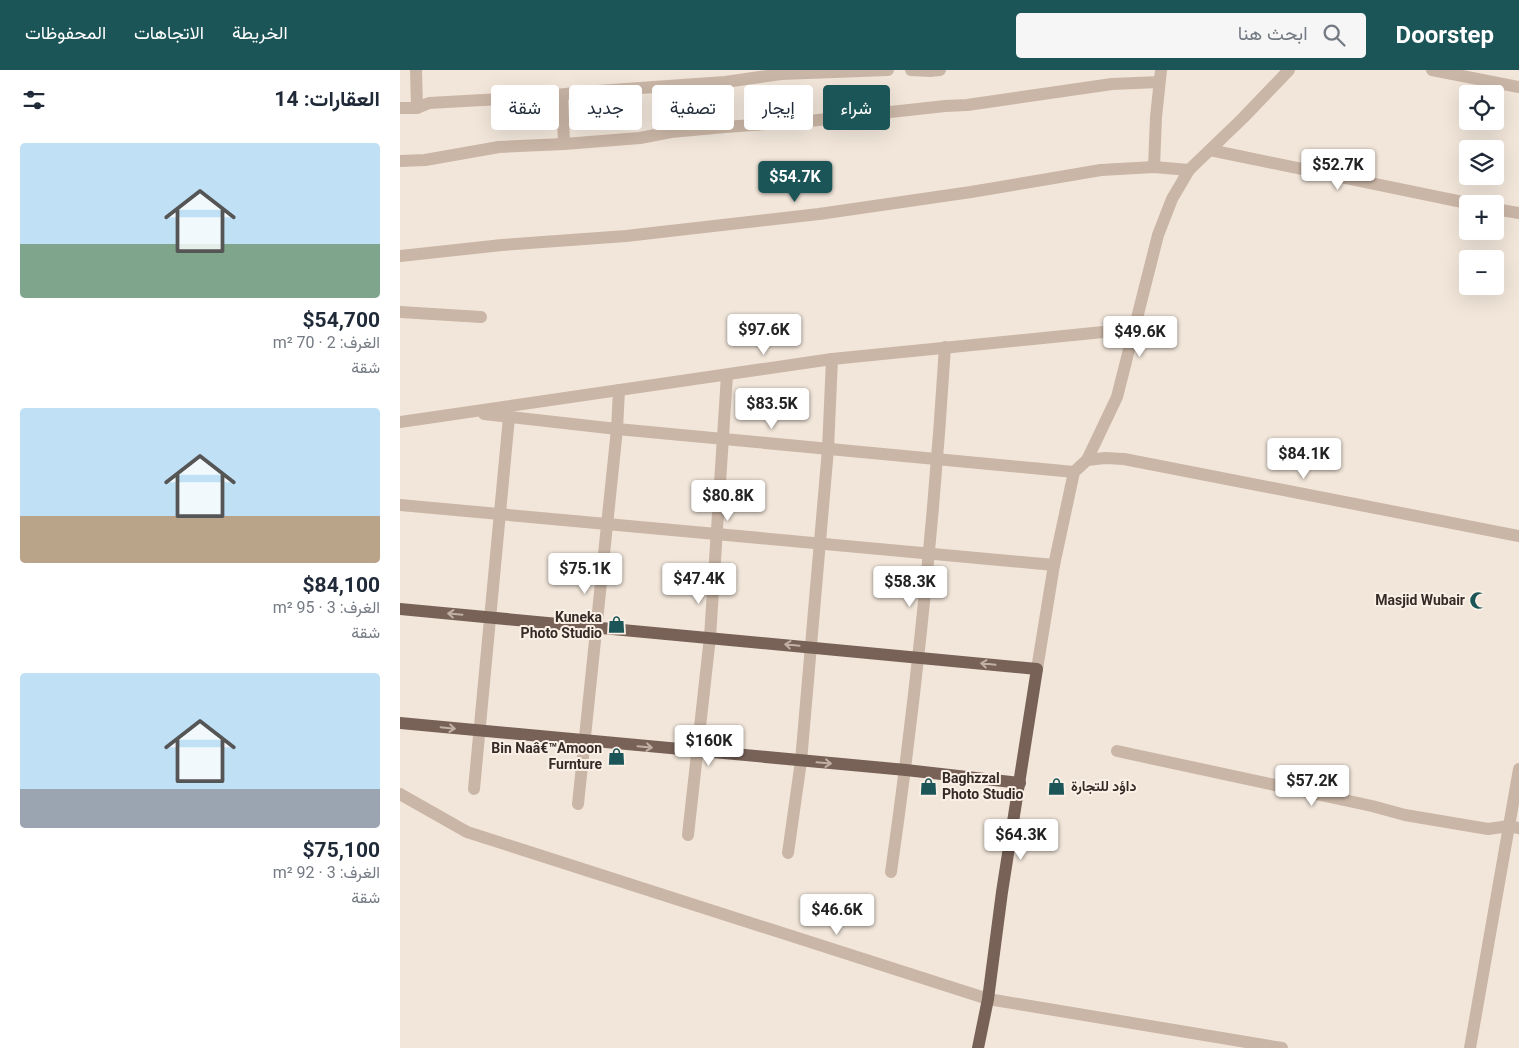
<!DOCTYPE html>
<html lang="ar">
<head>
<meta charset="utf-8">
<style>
	body { margin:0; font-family:Roboto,Vazirmatn,sans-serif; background:#f6f6f7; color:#1f2937; direction:rtl; height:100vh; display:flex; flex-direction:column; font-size:19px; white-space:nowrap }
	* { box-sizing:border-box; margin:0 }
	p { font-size:16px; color:#747a83 }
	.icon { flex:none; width:28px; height:28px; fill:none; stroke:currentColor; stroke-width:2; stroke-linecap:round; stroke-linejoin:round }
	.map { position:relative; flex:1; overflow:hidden; direction:ltr }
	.sheet { display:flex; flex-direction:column; background:#fff; width:400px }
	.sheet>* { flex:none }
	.banner { position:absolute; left:15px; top:15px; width:475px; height:45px; direction:rtl; display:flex; gap:10px }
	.controls { position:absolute; left:1059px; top:15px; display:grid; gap:10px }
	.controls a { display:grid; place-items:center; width:45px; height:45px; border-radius:5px; background:#fff; box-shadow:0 5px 20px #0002; font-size:25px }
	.price { position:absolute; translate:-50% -42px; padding:0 11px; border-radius:5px; background:#fff; color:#222; font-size:16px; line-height:32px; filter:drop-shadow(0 1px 2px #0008) }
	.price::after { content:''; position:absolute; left:50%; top:30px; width:15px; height:11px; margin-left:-8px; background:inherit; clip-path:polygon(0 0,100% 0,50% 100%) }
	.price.current { background:#1c5558; color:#fff }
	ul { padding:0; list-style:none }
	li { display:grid; align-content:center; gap:10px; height:265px; padding:0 20px }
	li span { display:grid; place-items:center; height:155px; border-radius:5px; color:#555 }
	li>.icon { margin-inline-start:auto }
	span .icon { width:90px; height:90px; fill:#fffc; stroke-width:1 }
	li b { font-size:21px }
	h2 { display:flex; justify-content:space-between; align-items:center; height:60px; padding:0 20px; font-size:21px }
	.pill { padding:0 18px; border-radius:5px; background:#fff; box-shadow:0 5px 20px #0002; font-size:18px; line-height:45px }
	.pill.current { background:#1c5558; color:#fff }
	header { display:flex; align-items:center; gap:30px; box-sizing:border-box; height:70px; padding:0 25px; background:#1c5558; color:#fff }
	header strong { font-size:24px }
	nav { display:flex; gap:28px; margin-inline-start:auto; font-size:18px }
	.search { width:350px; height:45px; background:#f6f6f7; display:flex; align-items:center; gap:12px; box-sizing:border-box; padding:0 18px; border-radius:5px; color:#747a83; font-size:19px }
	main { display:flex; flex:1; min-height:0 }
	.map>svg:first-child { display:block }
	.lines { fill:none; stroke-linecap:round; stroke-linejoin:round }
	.minor { stroke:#cab6a6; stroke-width:12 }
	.major { stroke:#786257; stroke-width:12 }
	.oneway { stroke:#c0b0a6 }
	.labels { text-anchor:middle; stroke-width:4; stroke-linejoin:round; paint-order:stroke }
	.poi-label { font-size:14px; font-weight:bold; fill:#362b27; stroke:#faf0e6; text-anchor:end }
</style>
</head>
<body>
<header>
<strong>Doorstep</strong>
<div class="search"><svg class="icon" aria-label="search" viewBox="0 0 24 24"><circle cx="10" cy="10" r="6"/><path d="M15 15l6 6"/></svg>ابحث هنا</div>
<nav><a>الخريطة</a><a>الاتجاهات</a><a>المحفوظات</a></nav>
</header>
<main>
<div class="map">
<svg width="1119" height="978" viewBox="0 0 1119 978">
	<rect width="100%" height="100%" fill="#f2e6da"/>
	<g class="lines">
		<g class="minor">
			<path d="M511,0L530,1L540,0"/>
			<path d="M1032,0L1119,17"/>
			<path d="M162,25L164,74"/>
			<path d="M0,38H17L16,0"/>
			<path d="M17,38L29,33L139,27L183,22L325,12L381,4L488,0"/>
			<path d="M810,80L1072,134"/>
			<path d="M0,91L25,90L99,77L164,74L240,68L271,62L325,57L409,51L545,36L567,35L712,14L759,12"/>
			<path d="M754,97L756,47L761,0"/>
			<path d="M1095,139L1119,143"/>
			<path d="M0,186L102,175L226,166L419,144L571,122L701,100L754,97L789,100"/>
			<path d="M0,242L81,247"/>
			<path d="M84,344L217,359L674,402"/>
			<path d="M0,352L432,289L733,259"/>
			<path d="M687,390L705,388L724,389L1119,466"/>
			<path d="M0,435L654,495"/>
			<path d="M637,599L654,495L674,402L687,390L717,327L758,165L772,129L789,100L843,48L889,0"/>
			<path d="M717,681L972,736L1005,745L1088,759L1109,756L1119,758"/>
			<path d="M74,719L109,347"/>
			<path d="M0,724L67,762L588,929L882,978"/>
			<path d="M178,734L217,359L219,320"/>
			<path d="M288,765L310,567L327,305"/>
			<path d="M388,783L401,691L428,379L432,289"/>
			<path d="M491,802C516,627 534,453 545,277"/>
			<path d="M1070,978L1119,699"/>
		</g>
		<g class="major">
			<path d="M0,539L637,599L602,822L588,929L578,978"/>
			<path d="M0,653L506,700L620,713"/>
		</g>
	</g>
	<defs><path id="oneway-shaft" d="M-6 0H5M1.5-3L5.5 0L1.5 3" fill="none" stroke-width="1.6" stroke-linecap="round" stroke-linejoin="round" transform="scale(1.25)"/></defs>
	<g class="oneway">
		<use href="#oneway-shaft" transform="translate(55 544) rotate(-175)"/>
		<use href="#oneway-shaft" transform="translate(392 575) rotate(-174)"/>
		<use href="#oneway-shaft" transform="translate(588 594) rotate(-174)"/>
		<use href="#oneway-shaft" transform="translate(48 658) rotate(6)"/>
		<use href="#oneway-shaft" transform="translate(245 677) rotate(5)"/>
		<use href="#oneway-shaft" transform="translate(424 693) rotate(5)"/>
	</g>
	<defs>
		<symbol id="mosque-bare" viewBox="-9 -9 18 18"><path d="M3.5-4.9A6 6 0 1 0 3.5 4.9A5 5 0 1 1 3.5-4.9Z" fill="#1c5558" stroke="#faf0e6" stroke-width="2.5" paint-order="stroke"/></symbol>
		<symbol id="shop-bare" viewBox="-9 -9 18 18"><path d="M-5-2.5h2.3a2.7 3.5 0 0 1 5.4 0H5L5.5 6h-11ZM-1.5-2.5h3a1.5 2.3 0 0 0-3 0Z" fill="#1c5558" stroke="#faf0e6" stroke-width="2.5" paint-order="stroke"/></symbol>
	</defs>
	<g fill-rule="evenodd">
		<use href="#mosque-bare" x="1066" y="518" width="25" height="25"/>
		<use href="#shop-bare" x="204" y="542" width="25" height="25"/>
		<use href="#shop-bare" x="204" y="674" width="25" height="25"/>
		<use href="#shop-bare" x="516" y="704" width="25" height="25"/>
		<use href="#shop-bare" x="644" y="704" width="25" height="25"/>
	</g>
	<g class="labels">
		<g class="poi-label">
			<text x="1065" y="535">Masjid Wubair</text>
			<text x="202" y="552">Kuneka<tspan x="202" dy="16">Photo Studio</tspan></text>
			<text x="202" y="683">Bin Naâ€™Amoon<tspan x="202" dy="16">Furnture</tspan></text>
			<text x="542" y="713" text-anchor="start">Baghzzal<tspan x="542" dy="16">Photo Studio</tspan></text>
			<text x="671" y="721" text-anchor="start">داؤد للتجارة</text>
		</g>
	</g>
</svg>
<div class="controls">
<a><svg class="icon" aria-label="locate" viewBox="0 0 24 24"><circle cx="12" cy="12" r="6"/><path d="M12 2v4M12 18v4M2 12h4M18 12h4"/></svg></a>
<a><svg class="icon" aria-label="layers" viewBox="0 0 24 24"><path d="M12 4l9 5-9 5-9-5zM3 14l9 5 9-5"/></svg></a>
<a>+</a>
<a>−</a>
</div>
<b class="price" style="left:938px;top:121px">$52.7K</b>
<b class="price current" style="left:395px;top:133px">$54.7K</b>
<b class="price" style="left:364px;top:286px">$97.6K</b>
<b class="price" style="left:740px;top:288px">$49.6K</b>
<b class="price" style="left:372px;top:360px">$83.5K</b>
<b class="price" style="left:904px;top:410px">$84.1K</b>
<b class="price" style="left:328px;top:452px">$80.8K</b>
<b class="price" style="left:185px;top:525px">$75.1K</b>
<b class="price" style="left:299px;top:535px">$47.4K</b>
<b class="price" style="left:510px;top:538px">$58.3K</b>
<b class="price" style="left:309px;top:697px">$160K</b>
<b class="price" style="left:912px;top:737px">$57.2K</b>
<b class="price" style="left:621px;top:791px">$64.3K</b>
<b class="price" style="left:437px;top:866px">$46.6K</b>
<div class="banner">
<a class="pill current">شراء</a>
<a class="pill">إيجار</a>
<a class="pill">تصفية</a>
<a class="pill">جديد</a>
<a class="pill">شقة</a>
</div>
</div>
<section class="sheet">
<h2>العقارات: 14<svg class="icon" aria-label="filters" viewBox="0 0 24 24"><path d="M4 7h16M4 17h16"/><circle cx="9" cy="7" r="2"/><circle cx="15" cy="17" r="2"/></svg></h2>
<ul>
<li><span style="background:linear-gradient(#bfe0f5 65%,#7fa58c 0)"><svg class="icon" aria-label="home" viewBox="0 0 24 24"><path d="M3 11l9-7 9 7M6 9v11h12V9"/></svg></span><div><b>$54,700</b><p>الغرف: 2 · 70 m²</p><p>شقة</p></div></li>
<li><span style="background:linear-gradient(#bfe0f5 70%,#b9a48a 0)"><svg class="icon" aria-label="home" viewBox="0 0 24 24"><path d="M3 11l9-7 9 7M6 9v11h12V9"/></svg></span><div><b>$84,100</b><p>الغرف: 3 · 95 m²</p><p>شقة</p></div></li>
<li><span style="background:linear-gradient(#bfe0f5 75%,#9aa5b1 0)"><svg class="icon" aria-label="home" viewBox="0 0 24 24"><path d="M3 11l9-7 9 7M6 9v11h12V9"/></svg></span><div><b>$75,100</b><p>الغرف: 3 · 92 m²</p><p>شقة</p></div></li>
</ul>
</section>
</main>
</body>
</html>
